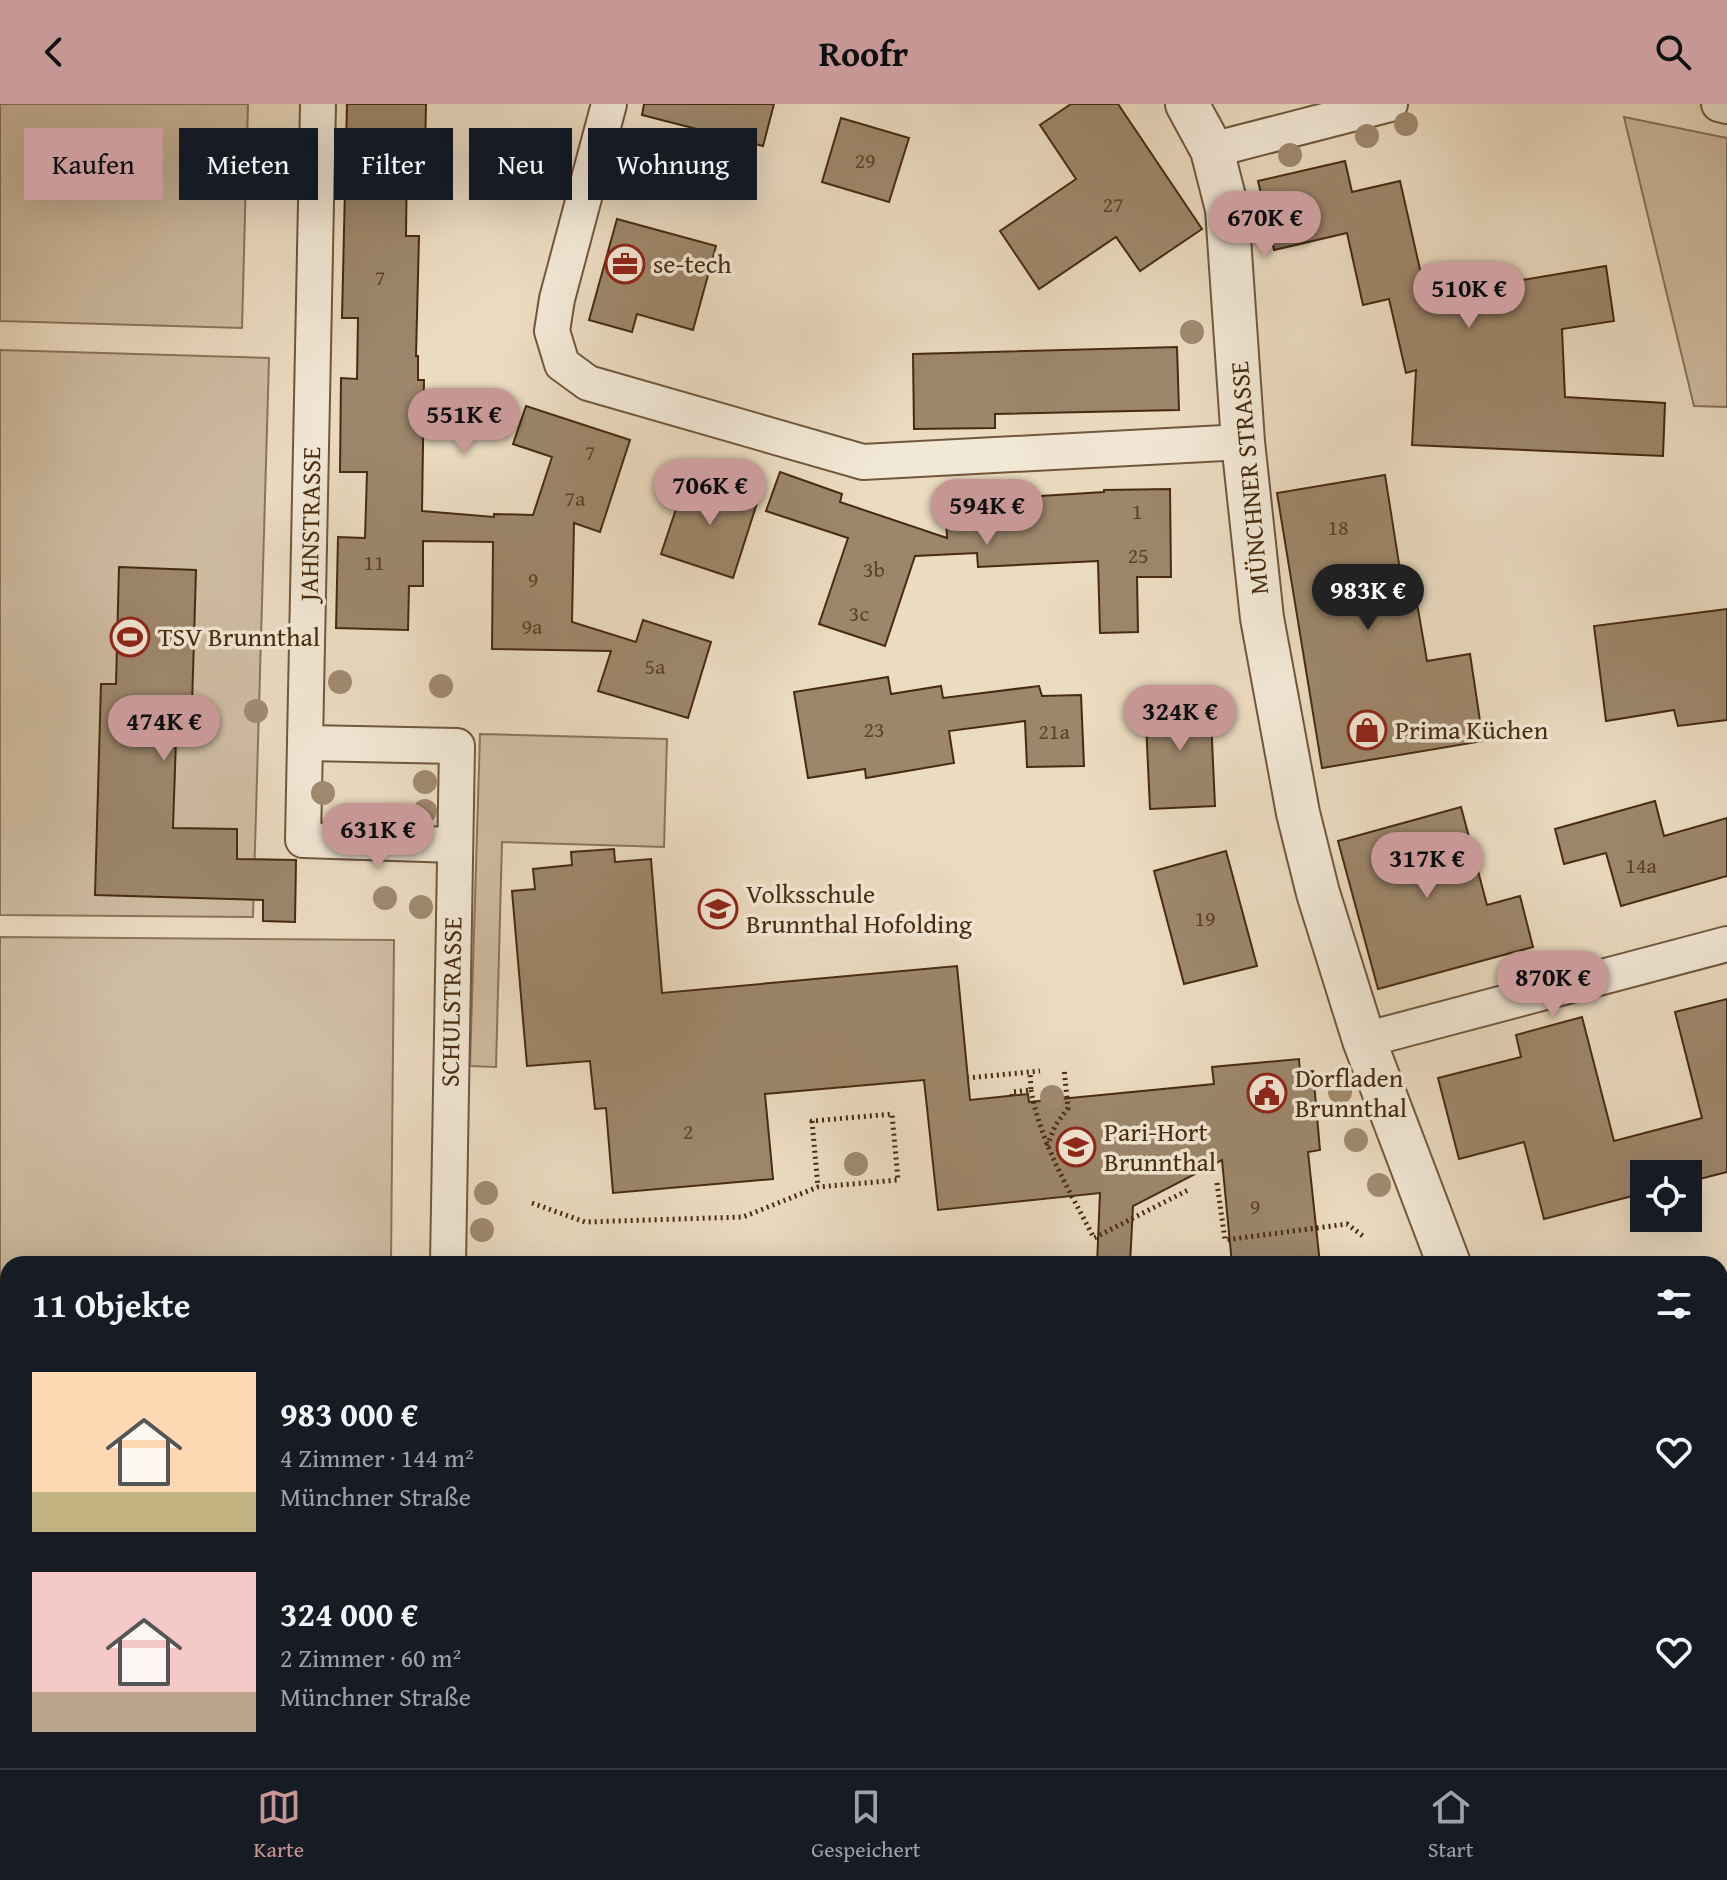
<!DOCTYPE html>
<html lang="de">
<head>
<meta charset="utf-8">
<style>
	body { margin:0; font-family:"Gentium Book Plus",serif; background:#242831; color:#f1f3f6; height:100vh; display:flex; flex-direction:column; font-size:30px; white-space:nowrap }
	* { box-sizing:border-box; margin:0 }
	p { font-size:26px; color:#9ea1a6 }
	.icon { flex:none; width:44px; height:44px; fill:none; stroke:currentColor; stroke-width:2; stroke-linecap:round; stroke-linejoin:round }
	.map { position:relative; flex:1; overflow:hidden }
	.sheet { position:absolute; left:0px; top:1152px; width:1728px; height:512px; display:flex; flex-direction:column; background:#171b24; border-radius:24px 24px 0 0; box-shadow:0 8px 32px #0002 }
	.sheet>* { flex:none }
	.banner { position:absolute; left:24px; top:24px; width:800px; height:72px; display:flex; gap:16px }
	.fabs { position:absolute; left:1630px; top:1056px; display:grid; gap:16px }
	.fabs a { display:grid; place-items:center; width:72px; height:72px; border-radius:0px; background:#171b24; box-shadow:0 8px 32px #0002; font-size:40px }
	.price { position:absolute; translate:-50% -68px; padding:0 18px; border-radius:28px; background:#c59692; color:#111; font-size:26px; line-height:52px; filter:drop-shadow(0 2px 4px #0008) }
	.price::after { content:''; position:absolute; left:50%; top:48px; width:24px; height:18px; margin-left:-12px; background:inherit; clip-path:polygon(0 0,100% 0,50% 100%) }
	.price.selected { background:#222; color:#fff }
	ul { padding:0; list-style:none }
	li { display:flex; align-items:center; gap:24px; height:200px; padding:0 32px }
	li span { display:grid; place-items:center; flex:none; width:224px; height:160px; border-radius:0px; color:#555 }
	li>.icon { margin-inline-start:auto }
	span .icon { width:96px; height:96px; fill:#fffc; stroke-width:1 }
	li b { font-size:34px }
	h2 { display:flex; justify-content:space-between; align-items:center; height:96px; padding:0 32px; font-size:34px }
	.tag { padding:0 28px; border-radius:0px; background:#171b24; box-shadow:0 8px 32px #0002; font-size:28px; line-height:72px }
	.tag.selected { background:#c59692; color:#111 }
	header { display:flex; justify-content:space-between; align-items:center; height:104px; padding:0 32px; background:#c59692; color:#111; font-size:36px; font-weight:800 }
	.tab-bar { display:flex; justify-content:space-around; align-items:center; height:112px; border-top:2px solid #363941; background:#171b24; font-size:22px; color:#9ea1a6 }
	.tab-bar a { display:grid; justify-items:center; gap:4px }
	.tab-bar .selected { color:#c59692 }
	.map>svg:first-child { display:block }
	.green { fill:#cfbda2; stroke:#8c7458; stroke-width:2 }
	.building { fill:#9d876b; stroke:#482b0f; stroke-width:2 }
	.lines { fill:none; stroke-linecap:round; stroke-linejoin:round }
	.minor-casing { stroke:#71573b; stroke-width:38 }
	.tertiary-casing { stroke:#71573b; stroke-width:46 }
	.path { stroke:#482b0f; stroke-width:5; stroke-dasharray:2 4; stroke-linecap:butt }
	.minor { stroke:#f2e8d6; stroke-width:34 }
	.tertiary { stroke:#f2e8d6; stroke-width:42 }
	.tree { fill:#a08a6f }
	.labels { text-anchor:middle; stroke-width:7; stroke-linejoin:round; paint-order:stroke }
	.number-label { font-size:22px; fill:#5d4226 }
	.poi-label { font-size:26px; fill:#482b0f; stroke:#f2e8d6; text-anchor:start }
	.street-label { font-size:26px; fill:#482b0f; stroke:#f2e8d6 }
</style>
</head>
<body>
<header><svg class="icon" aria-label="back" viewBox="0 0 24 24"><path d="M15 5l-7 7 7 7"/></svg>Roofr<svg class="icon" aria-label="search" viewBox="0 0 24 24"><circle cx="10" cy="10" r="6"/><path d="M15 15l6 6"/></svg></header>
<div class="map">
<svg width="1727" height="1664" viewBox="0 0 1727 1664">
	<rect width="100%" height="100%" fill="#ebdbc0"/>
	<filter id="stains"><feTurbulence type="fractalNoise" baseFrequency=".0025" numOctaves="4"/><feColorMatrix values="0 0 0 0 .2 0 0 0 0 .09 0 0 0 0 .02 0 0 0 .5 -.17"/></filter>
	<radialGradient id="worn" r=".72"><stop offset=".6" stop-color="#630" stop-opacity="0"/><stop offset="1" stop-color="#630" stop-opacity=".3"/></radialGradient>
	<g class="green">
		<path d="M0,0H248L242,224L0,217Z"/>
		<path d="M1624,13L1727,34V303L1694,302Z"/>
		<path d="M0,246L269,254L253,813L0,811Z"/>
		<path d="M480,630L667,635L664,743L502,738L496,963L470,962Z"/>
		<path d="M0,833L394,836L391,1160H8V1206H0Z"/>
		<path d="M0,1298L8,1299V1656H974V1664H0Z"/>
	</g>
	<g class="building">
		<path d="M347,0H426L425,51L407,50L406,132H419L416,252H418V276H424L422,407L494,413V410L533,411L552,353L513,340L526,302L630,336L600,428L574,419L572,518L636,538L643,516L711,538L688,614L598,587L611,547L492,545L493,438L423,437V482H409L408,526L336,524L338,433L365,434L367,368H340L341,274L357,275L358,214H342Z"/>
		<path d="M644,0H774L763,42L642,11Z"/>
		<path d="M1071,0H1118L1202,125L1140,167L1116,133L1039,185L1000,127L1076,75L1040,21Z"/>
		<path d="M841,14L909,34L889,98L822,78Z"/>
		<path d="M1345,57L1352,88L1400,77L1426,192L1520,171L1522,176L1606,162L1614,217L1562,225L1565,293L1665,299L1663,352L1412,341L1416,266L1406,269L1389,195L1363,201L1347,129L1274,146L1258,77Z"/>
		<path d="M617,115L716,142L693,226L637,210L632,228L589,216Z"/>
		<path d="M1177,243L1179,306L995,310V324L914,325L913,250Z"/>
		<path d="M780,368L842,390L840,398L947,434L946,412L974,411V396L1104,388V386L1170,385L1171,473H1137L1138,528L1100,529L1098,457L978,463L977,449L915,452L885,542L819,520L848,434L766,407Z"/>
		<path d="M1385,371L1403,485L1414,482L1427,557L1470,550L1483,637L1322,664L1277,389Z"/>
		<path d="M687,372L758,396L733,474L661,450Z"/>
		<path d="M119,463L196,466L191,636L176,635L173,724L237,725V755L296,756L295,818L263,817V796L95,791L101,580H116Z"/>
		<path d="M1727,505V616L1678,622L1674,606L1606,617L1594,522Z"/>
		<path d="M888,573L891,590L941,582L943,594L1039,582L1042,592L1081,591L1084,662L1027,663L1025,617L949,627L954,659L866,674L865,665L808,674L794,588Z"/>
		<path d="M1210,593L1215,702L1150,705L1145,597Z"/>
		<path d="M1655,697L1664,732L1727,714V772L1621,802L1606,749L1564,760L1555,725Z"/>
		<path d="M1461,703L1487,801L1520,792L1533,843L1378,885L1338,737Z"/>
		<path d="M614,745L615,758L651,755L662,889L957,862L970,996L1028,990L1029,998L1214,980L1212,963L1299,955L1300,968L1313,967L1320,1046L1308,1048L1320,1160H1232L1222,1056L1133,1102L1130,1160H1097L1100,1089L938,1106L924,976L765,990L773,1075L613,1089L606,1004L595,1005L590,957L527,962L512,787L535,785L533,765L572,761L571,748Z"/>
		<path d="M1226,747L1257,862L1184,880L1154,767Z"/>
		<path d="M1727,895V1068L1688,1078V1070H1644V1089L1544,1115L1524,1038L1459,1055L1438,974L1521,953L1516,931L1582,913L1614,1037L1702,1014L1675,908Z"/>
	</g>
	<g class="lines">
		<defs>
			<g id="minor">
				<path d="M318,0L303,736L455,741"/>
				<path d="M609,0L557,195L552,227L562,260L588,279L863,358L1243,338"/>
				<path d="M1719,0L1727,2"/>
				<path d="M1212,46L1390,0"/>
				<path d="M307,639L457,642L448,1160"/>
				<path d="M1364,936L1727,840"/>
				<path d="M0,1252L8,1253"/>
				<path d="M989,1664V1656"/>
			</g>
			<g id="tertiary">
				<path d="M1187,0L1212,46L1227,105L1243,338L1262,514L1298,709L1318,789L1364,936L1449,1160"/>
				<path d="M1720,1635L1727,1644"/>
			</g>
		</defs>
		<use href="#minor" class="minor-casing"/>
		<use href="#tertiary" class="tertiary-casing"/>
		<g class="path">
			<path d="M967,974L1040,967"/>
			<path d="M1031,986C1041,1040 1069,1086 1094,1134L1190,1085"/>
			<path d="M1012,992V988L1031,986L1030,968"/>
			<path d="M1047,1042L1055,1022L1068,1004L1064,964"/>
			<path d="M1217,1079L1225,1136L1347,1120L1363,1132"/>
			<path d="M532,1099L585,1118L743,1113L818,1083L898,1076L892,1010L812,1017L818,1083"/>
			<path d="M1720,1483L1727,1481"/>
			<path d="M1721,1578L1727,1576"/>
		</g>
		<use href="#minor" class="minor"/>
		<use href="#tertiary" class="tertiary"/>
	</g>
	<g class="tree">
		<circle cx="1406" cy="20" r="12"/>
		<circle cx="1367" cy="32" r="12"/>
		<circle cx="1290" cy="51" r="12"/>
		<circle cx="1192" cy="228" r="12"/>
		<circle cx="340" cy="578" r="12"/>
		<circle cx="441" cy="582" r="12"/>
		<circle cx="256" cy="607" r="12"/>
		<circle cx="425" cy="678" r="12"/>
		<circle cx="323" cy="689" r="12"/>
		<circle cx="425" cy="707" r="12"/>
		<circle cx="385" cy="794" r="12"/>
		<circle cx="421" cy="803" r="12"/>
		<circle cx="1340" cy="988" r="12"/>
		<circle cx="1052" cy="993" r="12"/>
		<circle cx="1356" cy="1036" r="12"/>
		<circle cx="856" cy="1060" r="12"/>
		<circle cx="1379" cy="1081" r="12"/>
		<circle cx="486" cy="1089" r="12"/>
		<circle cx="482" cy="1126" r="12"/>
	</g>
	<defs>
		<symbol id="office-ring" viewBox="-11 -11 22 22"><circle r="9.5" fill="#f2e8d6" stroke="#8f2418" stroke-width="1.5"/><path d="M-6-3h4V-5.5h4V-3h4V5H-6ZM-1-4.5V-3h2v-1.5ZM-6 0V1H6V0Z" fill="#8f2418"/></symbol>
		<symbol id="stadium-ring" viewBox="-11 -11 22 22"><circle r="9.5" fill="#f2e8d6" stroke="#8f2418" stroke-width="1.5"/><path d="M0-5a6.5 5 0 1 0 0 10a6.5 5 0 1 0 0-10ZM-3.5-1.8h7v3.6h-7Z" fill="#8f2418"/></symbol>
		<symbol id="shop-ring" viewBox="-11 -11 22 22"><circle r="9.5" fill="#f2e8d6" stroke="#8f2418" stroke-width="1.5"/><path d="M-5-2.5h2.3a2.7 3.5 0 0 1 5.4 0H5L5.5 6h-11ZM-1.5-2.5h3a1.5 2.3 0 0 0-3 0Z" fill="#8f2418"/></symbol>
		<symbol id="school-ring" viewBox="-11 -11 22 22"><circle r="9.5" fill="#f2e8d6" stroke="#8f2418" stroke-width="1.5"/><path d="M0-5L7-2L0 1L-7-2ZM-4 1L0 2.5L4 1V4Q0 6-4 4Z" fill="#8f2418"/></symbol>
		<symbol id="civic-ring" viewBox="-11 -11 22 22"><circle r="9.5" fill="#f2e8d6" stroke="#8f2418" stroke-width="1.5"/><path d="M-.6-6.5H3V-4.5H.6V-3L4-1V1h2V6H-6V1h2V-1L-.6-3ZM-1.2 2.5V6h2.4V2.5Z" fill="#8f2418"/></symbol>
	</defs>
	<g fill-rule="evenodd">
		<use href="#office-ring" x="603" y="138" width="44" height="44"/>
		<use href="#stadium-ring" x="108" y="511" width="44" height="44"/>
		<use href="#shop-ring" x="1345" y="604" width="44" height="44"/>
		<use href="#school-ring" x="696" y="783" width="44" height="44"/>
		<use href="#civic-ring" x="1245" y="967" width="44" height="44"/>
		<use href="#school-ring" x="1054" y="1021" width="44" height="44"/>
	</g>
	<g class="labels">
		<g class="number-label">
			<text x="865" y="64">29</text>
			<text x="1113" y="108">27</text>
			<text x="380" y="181">7</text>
			<text x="590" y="356">7</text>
			<text x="575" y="402">7a</text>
			<text x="1137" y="415">1</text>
			<text x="1338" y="431">18</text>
			<text x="1138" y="459">25</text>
			<text x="374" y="466">11</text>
			<text x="874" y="473">3b</text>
			<text x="533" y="483">9</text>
			<text x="859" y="517">3c</text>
			<text x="532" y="530">9a</text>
			<text x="655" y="570">5a</text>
			<text x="874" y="633">23</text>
			<text x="1054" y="635">21a</text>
			<text x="1641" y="769">14a</text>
			<text x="1205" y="822">19</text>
			<text x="688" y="1035">2</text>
			<text x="1255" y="1110">9</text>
		</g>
		<g class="poi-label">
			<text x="653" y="169">se-tech</text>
			<text x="158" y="542">TSV Brunnthal</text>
			<text x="1395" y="635">Prima Küchen</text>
			<text x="746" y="799">Volksschule<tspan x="746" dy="30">Brunnthal Hofolding</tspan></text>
			<text x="1295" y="983">Dorfladen<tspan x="1295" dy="30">Brunnthal</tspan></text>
			<text x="1104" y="1037">Pari-Hort<tspan x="1104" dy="30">Brunnthal</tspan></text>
		</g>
		<g class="street-label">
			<text transform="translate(1249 374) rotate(-95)" y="9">MÜNCHNER STRASSE</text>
			<text transform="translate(310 420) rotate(-89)" y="9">JAHNSTRASSE</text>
			<text transform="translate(451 898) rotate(-89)" y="9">SCHULSTRASSE</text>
		</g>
	</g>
	<rect width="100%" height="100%" filter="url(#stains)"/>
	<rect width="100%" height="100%" fill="url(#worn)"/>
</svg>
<div class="fabs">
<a><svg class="icon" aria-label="locate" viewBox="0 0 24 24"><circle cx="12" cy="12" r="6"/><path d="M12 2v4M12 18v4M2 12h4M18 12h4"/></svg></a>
</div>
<b class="price" style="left:1265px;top:155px">670K €</b>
<b class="price" style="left:1469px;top:226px">510K €</b>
<b class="price" style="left:464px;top:352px">551K €</b>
<b class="price" style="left:710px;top:423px">706K €</b>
<b class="price" style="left:987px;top:443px">594K €</b>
<b class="price selected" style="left:1368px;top:528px">983K €</b>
<b class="price" style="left:1180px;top:649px">324K €</b>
<b class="price" style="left:164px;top:659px">474K €</b>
<b class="price" style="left:378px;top:767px">631K €</b>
<b class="price" style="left:1427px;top:796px">317K €</b>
<b class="price" style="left:1553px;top:915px">870K €</b>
<div class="banner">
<a class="tag selected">Kaufen</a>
<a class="tag">Mieten</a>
<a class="tag">Filter</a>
<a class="tag">Neu</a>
<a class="tag">Wohnung</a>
</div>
<section class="sheet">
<h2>11 Objekte<svg class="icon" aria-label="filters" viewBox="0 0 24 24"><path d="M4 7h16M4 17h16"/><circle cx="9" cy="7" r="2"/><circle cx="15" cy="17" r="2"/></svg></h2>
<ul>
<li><span style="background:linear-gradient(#ffd9b3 75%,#c2b280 0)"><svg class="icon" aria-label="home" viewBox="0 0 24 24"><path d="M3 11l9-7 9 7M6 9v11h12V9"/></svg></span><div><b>983 000 €</b><p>4 Zimmer · 144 m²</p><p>Münchner Straße</p></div><svg class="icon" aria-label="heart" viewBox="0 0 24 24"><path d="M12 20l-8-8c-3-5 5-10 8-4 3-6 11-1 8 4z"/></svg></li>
<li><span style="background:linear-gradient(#f6c9c9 75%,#b9a48a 0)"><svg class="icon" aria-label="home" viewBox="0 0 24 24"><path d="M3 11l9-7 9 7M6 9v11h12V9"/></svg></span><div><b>324 000 €</b><p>2 Zimmer · 60 m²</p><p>Münchner Straße</p></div><svg class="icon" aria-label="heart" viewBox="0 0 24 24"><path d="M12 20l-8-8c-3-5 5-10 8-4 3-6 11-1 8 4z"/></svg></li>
</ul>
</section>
</div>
<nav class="tab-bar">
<a class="selected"><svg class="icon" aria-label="map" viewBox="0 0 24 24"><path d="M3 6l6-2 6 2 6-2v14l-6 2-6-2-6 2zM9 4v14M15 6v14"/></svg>Karte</a>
<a><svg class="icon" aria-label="saved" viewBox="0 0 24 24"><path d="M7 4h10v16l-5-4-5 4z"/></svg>Gespeichert</a>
<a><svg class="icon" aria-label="home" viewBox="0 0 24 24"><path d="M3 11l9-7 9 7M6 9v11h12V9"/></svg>Start</a>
</nav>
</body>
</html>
